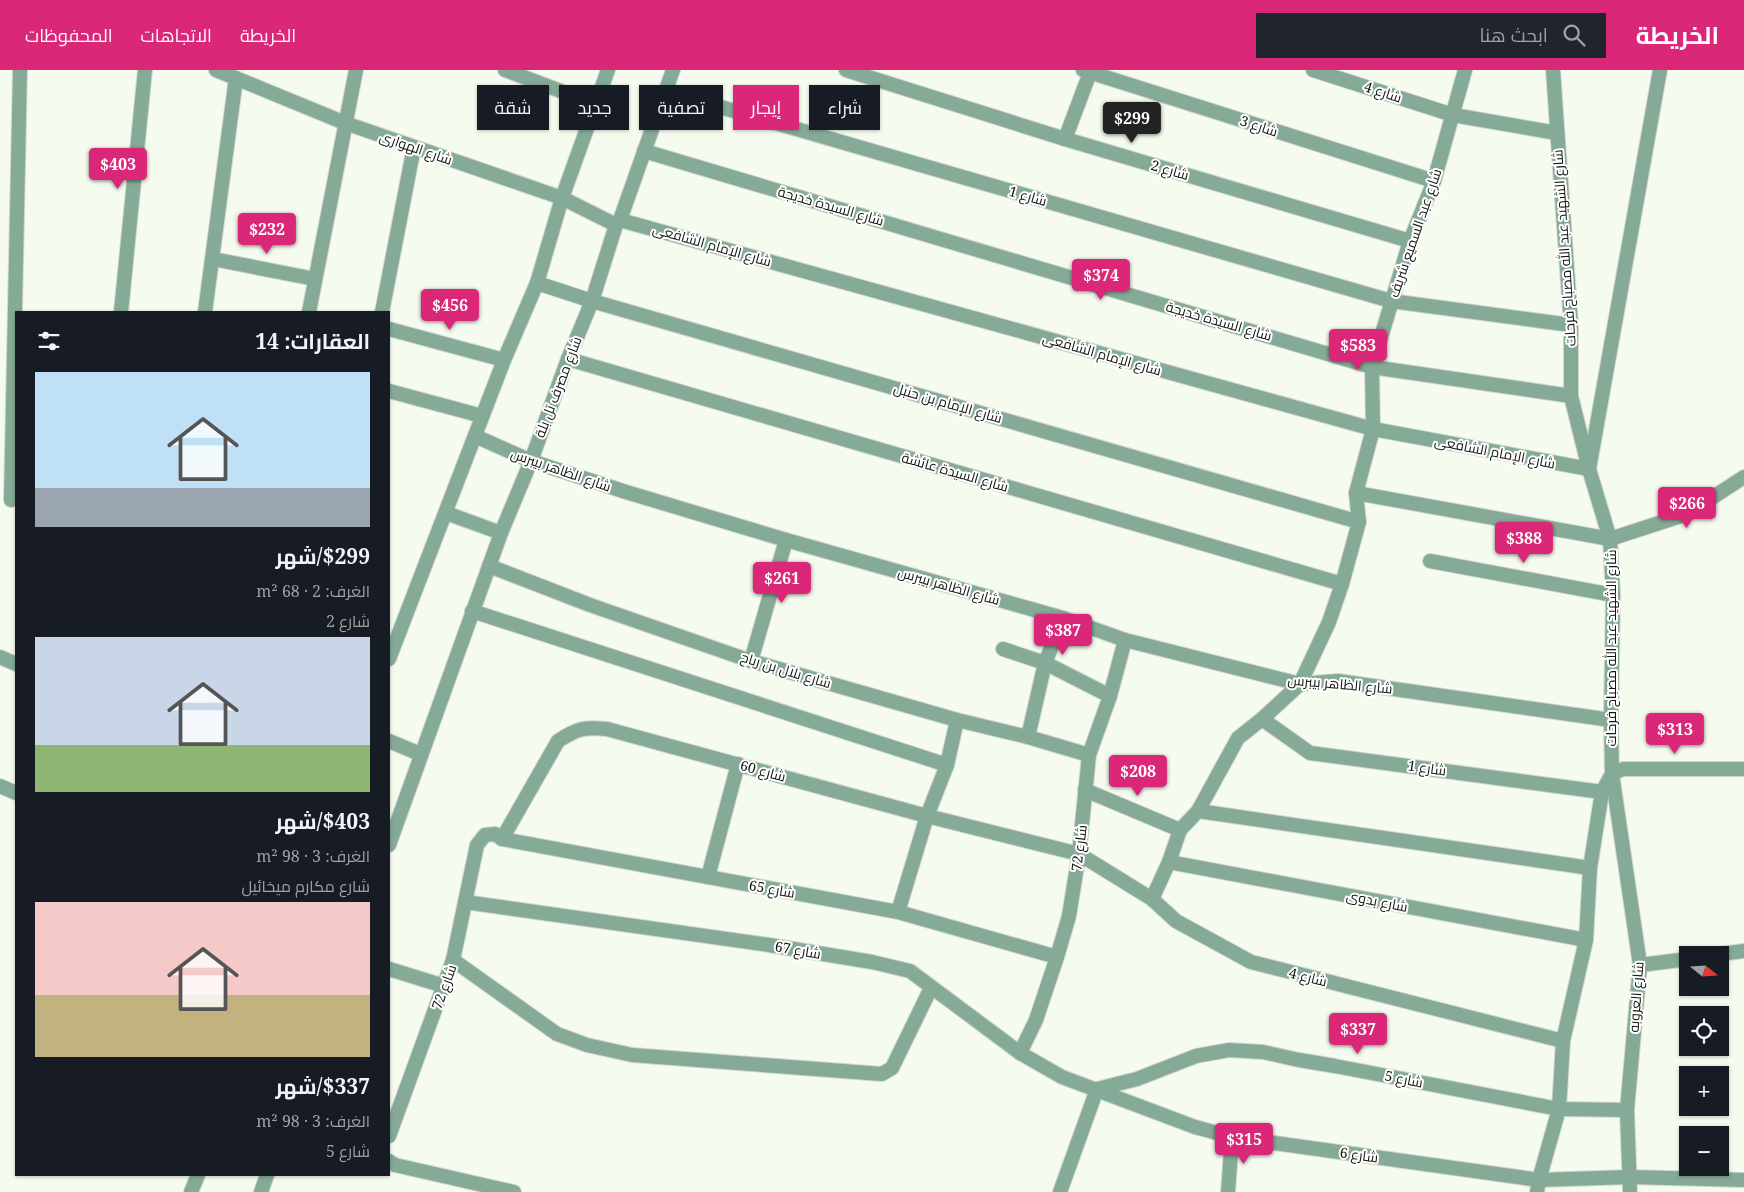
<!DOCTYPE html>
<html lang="ar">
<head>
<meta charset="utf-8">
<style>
	body { margin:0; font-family:"Noto Serif",Cairo,serif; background:#20242c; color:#f1f3f6; direction:rtl; height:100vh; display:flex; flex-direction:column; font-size:19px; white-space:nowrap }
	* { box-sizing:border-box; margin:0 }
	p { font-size:16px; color:#9ea1a6 }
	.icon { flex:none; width:28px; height:28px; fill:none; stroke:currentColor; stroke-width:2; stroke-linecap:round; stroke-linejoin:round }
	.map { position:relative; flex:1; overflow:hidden; direction:ltr }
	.panel { position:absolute; left:15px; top:241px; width:375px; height:865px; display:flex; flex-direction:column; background:#171b24; border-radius:0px; box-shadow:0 1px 4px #0004; direction:rtl }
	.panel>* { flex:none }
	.hud { position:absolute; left:405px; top:15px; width:475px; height:45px; direction:rtl; display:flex; gap:10px }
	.needle { width:32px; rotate:108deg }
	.controls { position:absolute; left:1679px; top:876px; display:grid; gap:10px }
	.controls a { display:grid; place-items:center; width:50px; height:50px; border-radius:0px; background:#171b24; box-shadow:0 1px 4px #0004; font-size:25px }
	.price { position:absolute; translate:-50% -42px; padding:0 11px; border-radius:5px; background:#db2777; color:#fff; font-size:16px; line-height:32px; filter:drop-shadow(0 1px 2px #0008) }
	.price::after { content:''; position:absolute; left:50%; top:30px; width:15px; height:11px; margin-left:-8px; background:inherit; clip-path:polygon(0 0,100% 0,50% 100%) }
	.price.selected { background:#222; color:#fff }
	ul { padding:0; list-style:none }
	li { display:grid; align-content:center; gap:10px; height:265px; padding:0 20px }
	li span { display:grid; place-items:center; height:155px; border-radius:0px; color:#555 }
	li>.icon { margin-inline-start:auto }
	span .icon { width:90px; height:90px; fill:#fffc; stroke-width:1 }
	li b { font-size:21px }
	h2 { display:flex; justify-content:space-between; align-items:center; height:60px; padding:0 20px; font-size:21px }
	.pill { padding:0 18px; border-radius:0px; background:#171b24; box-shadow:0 1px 4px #0004; font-size:18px; line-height:45px }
	.pill.selected { background:#db2777; color:#fff }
	header { display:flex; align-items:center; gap:30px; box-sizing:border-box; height:70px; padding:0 25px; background:#db2777; color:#fff }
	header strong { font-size:24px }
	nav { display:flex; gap:28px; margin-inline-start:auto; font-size:18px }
	.search { width:350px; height:45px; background:#20242c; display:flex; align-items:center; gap:12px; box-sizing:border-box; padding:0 18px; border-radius:0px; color:#9ea1a6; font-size:19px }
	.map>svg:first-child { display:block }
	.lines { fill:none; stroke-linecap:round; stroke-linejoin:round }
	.minor-casing { stroke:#d1d7cc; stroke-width:16 }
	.tertiary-casing { stroke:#d1d7cc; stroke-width:16 }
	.minor { stroke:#86aa98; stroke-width:14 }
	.tertiary { stroke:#86aa98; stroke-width:14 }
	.labels { text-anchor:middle; stroke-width:4; stroke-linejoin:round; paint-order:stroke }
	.street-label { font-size:14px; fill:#141612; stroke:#fff }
</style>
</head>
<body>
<header>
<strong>الخريطة</strong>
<div class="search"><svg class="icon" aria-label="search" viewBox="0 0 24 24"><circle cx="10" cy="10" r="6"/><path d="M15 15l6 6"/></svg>ابحث هنا</div>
<nav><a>الخريطة</a><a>الاتجاهات</a><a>المحفوظات</a></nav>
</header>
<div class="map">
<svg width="1744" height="1122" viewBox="0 0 1744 1122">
	<rect width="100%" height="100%" fill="#f5fcef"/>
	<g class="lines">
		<defs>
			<g id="minor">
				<path d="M216,0L345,53L562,128L616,155"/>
				<path d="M505,0L595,34"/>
				<path d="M846,0L1065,69L1410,171"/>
				<path d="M1083,0L1434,111"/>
				<path d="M1313,0L1453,45L1557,63"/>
				<path d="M665,21L1391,231L1571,255"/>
				<path d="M1065,69L1091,0"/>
				<path d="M644,81L1372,297L1571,326"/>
				<path d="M620,150L1373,359L1589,399L1660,0"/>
				<path d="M213,189L315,209"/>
				<path d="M537,213L592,231L1359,452"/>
				<path d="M121,242L145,0"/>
				<path d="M205,242L236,8"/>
				<path d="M309,242L356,0"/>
				<path d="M382,242L414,77"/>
				<path d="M389,259L504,290"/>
				<path d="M568,289L1342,514"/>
				<path d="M389,321L482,346"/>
				<path d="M475,366L531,391L626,422L786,470L1063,548L1125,570L1300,614L1338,611L1611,650"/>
				<path d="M1356,423L1610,469"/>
				<path d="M11,430L20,0"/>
				<path d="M446,443L501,463"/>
				<path d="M1430,491L1613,525"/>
				<path d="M489,496L590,535L751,591L957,650L1028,667L1089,685"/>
				<path d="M472,541L947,695"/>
				<path d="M1003,579L1045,593L1110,626"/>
				<path d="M0,587L16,594"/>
				<path d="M389,589L504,290L537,213L562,128L608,0"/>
				<path d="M751,591L786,470"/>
				<path d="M1262,649L1310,683L1602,722"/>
				<path d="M1028,667L1045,593L1063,548"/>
				<path d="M389,671L420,684"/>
				<path d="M1612,704L1623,699H1744"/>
				<path d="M0,716L16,723"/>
				<path d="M1085,720L1180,760"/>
				<path d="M1198,741L1590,798"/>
				<path d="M502,769L558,671C578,658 584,657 607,659L927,746L1079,784L1152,829L1176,851L1251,892L1563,971"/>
				<path d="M389,775L501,463L531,391L568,289L592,231L616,155L620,150L673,0"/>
				<path d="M1169,792L1586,870"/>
				<path d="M708,807L738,694"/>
				<path d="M1152,829L1169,792L1180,760L1198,741L1238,668L1262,649L1300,614L1329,552L1342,514L1359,452L1356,423L1373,359L1372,297L1410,171L1434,111L1465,0"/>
				<path d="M465,832L769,875L872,892L910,901L1020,983L1062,1007L1195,1057L1232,1067L1539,1110L1630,1107L1744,1110"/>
				<path d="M898,842L927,746L947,695L957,650"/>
				<path d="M1713,885L1744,881"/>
				<path d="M453,890L557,964L587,975L632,985L882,1004L892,998L931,918"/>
				<path d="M1640,895L1688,889"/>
				<path d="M389,899L444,916"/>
				<path d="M1020,983L1036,950L1057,887L1069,846L1079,784L1089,685L1110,626L1125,570"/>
				<path d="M1097,1019L1137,1009L1196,986L1229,980L1263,982L1299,990L1335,996L1559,1039L1627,1040"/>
				<path d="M389,1066L453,890L477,775L485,765L495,764L502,769L898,842L1057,887"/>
				<path d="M389,1091L395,1095L514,1122"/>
				<path d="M191,1122L198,1105"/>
				<path d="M261,1122L267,1105"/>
				<path d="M1060,1122L1097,1019"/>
				<path d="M1228,1122L1232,1067"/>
				<path d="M1537,1122L1539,1110L1559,1039L1563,971L1586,870L1590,798L1602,722L1612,704L1611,650L1613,525L1610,469L1589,399L1571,326V255L1553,0"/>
			</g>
			<g id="tertiary">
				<path d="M1610,469L1687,444L1744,407"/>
				<path d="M1612,704L1640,895L1627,1040L1630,1122"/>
			</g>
		</defs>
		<use href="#minor" class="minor-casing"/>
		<use href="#tertiary" class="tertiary-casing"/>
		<use href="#minor" class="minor"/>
		<use href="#tertiary" class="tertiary"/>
	</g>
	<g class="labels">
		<g class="street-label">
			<text transform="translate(1383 22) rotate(18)" y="5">شارع 4</text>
			<text transform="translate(1259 56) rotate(18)" y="5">شارع 3</text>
			<text transform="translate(416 78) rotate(19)" y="5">شارع الهوارى</text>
			<text transform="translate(1170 100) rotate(16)" y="5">شارع 2</text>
			<text transform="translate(1028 126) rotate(16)" y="5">شارع 1</text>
			<text transform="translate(831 136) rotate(16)" y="5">شارع السيدة خديجة</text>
			<text transform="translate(1415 163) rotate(-71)" y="5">شارع عبد السميع شريف</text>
			<text transform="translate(712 175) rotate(16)" y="5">شارع الإمام الشافعى</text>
			<text transform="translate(1564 178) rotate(-94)" y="5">شارع الشهيد عبد الله مصباح فرحات</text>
			<text transform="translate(1219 251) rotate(16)" y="5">شارع السيدة خديجة</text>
			<text transform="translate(1102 284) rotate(16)" y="5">شارع الإمام الشافعى</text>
			<text transform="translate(558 317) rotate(-69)" y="5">شارع مصرف تل بلة</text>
			<text transform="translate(948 333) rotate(16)" y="5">شارع الإمام بن حنبل</text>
			<text transform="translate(1495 382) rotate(11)" y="5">شارع الإمام الشافعى</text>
			<text transform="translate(561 400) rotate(19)" y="5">شارع الظاهر بيبرس</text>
			<text transform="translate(955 402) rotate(16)" y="5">شارع السيدة عائشة</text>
			<text transform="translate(949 516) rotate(16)" y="5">شارع الظاهر بيبرس</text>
			<text transform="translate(1611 578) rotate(-90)" y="5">شارع الشهيد عبد الله مصباح فرحات</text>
			<text transform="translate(786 600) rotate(17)" y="5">شارع بلال بن رباح</text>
			<text transform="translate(1340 614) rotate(5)" y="5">شارع الظاهر بيبرس</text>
			<text transform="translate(1427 698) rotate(8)" y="5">شارع 1</text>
			<text transform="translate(763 701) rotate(15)" y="5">شارع 60</text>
			<text transform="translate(1079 778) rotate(-83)" y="5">شارع 72</text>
			<text transform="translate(772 819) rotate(10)" y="5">شارع 65</text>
			<text transform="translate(1377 831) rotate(11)" y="5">شارع بدوى</text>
			<text transform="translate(798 880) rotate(10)" y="5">شارع 67</text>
			<text transform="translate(1308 907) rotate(14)" y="5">شارع 4</text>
			<text transform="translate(444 917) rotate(-70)" y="5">شارع 72</text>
			<text transform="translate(1636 927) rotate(-86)" y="5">شارع العروبه</text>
			<text transform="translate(1404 1009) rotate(11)" y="5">شارع 5</text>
			<text transform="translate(1359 1085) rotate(8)" y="5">شارع 6</text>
		</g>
	</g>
</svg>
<div class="controls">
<a><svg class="needle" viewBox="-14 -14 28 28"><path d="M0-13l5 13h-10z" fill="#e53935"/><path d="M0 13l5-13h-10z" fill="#9ea1a6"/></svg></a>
<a><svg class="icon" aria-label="locate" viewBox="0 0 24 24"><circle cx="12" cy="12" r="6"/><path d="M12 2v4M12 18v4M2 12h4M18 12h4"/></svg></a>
<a>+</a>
<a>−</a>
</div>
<b class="price selected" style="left:1132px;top:74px">$299</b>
<b class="price" style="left:118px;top:120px">$403</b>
<b class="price" style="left:267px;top:185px">$232</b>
<b class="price" style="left:1101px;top:231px">$374</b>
<b class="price" style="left:450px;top:261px">$456</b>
<b class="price" style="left:1358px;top:301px">$583</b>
<b class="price" style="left:1687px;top:459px">$266</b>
<b class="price" style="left:1524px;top:494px">$388</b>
<b class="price" style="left:782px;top:534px">$261</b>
<b class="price" style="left:1063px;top:586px">$387</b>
<b class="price" style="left:1675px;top:685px">$313</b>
<b class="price" style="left:1138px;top:727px">$208</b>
<b class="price" style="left:1358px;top:985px">$337</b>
<b class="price" style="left:1244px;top:1095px">$315</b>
<div class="hud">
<a class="pill">شراء</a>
<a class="pill selected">إيجار</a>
<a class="pill">تصفية</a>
<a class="pill">جديد</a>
<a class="pill">شقة</a>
</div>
<section class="panel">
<h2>العقارات: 14<svg class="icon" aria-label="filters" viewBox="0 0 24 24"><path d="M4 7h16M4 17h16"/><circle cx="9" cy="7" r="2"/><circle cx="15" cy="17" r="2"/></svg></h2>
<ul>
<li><span style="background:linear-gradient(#bfe0f5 75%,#9aa5b1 0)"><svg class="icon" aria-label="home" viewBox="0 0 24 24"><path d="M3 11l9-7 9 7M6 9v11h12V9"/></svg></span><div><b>$299/شهر</b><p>الغرف: 2 · 68 m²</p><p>شارع 2</p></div></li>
<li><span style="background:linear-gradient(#c9d6e8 70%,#8fb573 0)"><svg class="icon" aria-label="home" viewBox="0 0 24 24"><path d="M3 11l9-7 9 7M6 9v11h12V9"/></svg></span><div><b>$403/شهر</b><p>الغرف: 3 · 98 m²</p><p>شارع مكارم ميخائيل</p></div></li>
<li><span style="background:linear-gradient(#f6c9c9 60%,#c2b280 0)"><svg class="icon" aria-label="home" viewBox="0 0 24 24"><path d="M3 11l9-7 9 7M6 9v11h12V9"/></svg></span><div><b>$337/شهر</b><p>الغرف: 3 · 98 m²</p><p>شارع 5</p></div></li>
</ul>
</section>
</div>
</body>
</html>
